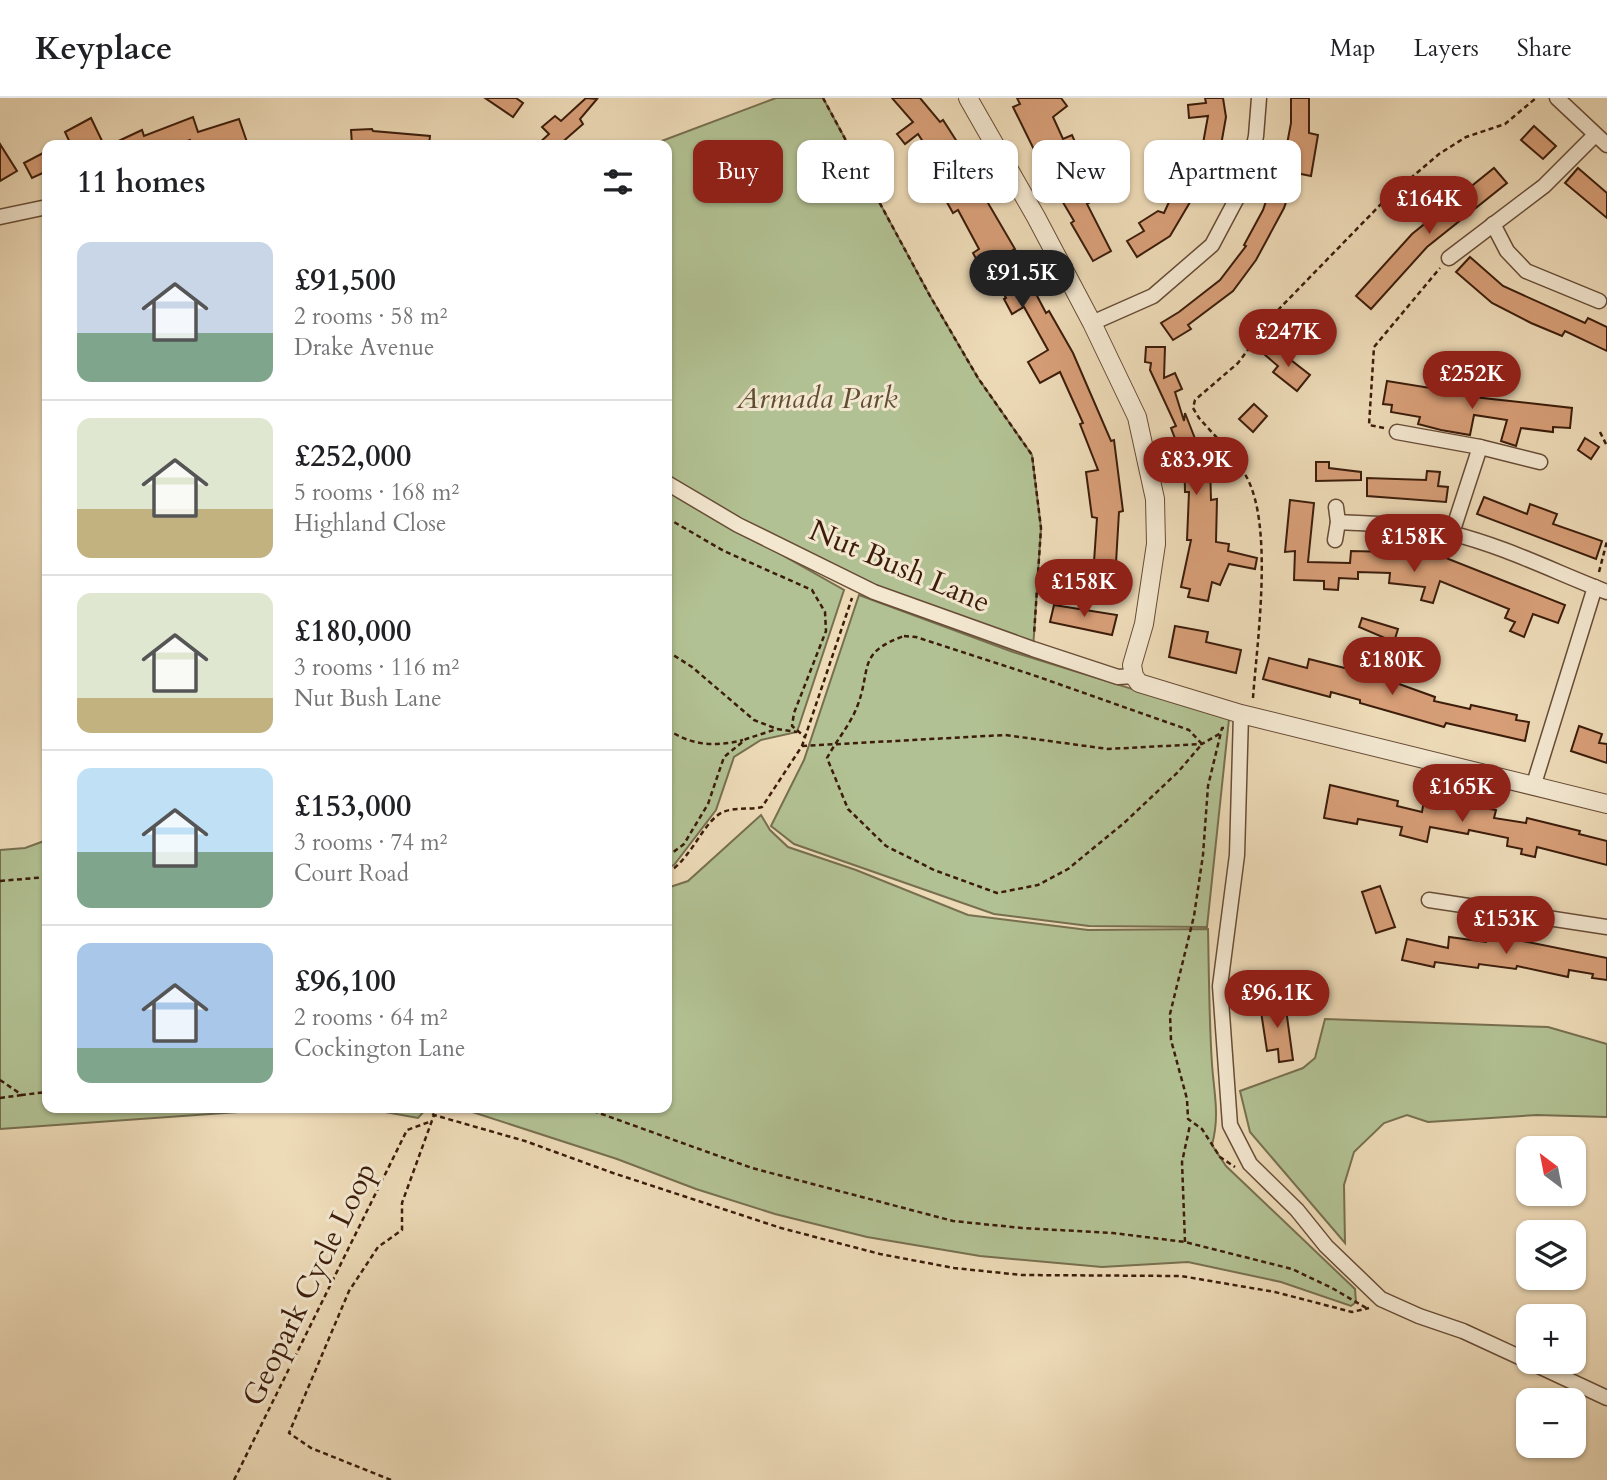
<!DOCTYPE html>
<html lang="en">
<head>
<meta charset="utf-8">
<style>
	body { margin:0; font-family:Cardo,serif; background:#f2f2f2; color:#202124; height:100vh; display:flex; flex-direction:column; font-size:26px; white-space:nowrap }
	* { box-sizing:border-box; margin:0 }
	p { font-size:23px; color:#757577 }
	.icon { flex:none; width:38px; height:38px; fill:none; stroke:currentColor; stroke-width:2; stroke-linecap:round; stroke-linejoin:round }
	.map { position:relative; flex:1; overflow:hidden }
	.side { position:absolute; left:42px; top:42px; width:630px; height:973px; display:flex; flex-direction:column; background:#fff; border-radius:14px; box-shadow:0 2px 5px #0004 }
	.side>* { flex:none }
	.guide { position:absolute; left:693px; top:42px; width:665px; height:63px; display:flex; gap:14px }
	.needle { width:46px; rotate:328deg }
	.fabs { position:absolute; left:1516px; top:1038px; display:grid; gap:14px }
	.fabs a { display:grid; place-items:center; width:70px; height:70px; border-radius:14px; background:#fff; box-shadow:0 2px 5px #0004; font-size:35px }
	.price { position:absolute; translate:-50% -60px; padding:0 16px; border-radius:24px; background:#8f2418; color:#fff; font-size:23px; line-height:46px; filter:drop-shadow(0 2px 4px #0008) }
	.price::after { content:''; position:absolute; left:50%; top:42px; width:21px; height:16px; margin-left:-10px; background:inherit; clip-path:polygon(0 0,100% 0,50% 100%) }
	.price.current { background:#222; color:#fff }
	ul { padding:0; list-style:none }
	li { display:flex; align-items:center; gap:21px; height:175px; padding:0 35px }
	li+li { border-top:2px solid #e0e0e0 }
	li span { display:grid; place-items:center; flex:none; width:196px; height:140px; border-radius:14px; color:#555 }
	li>.icon { margin-inline-start:auto }
	span .icon { width:84px; height:84px; fill:#fffc; stroke-width:1 }
	li b { font-size:30px }
	h2 { display:flex; justify-content:space-between; align-items:center; height:84px; padding:0 35px; font-size:30px }
	.tag { padding:0 24px; border-radius:14px; background:#fff; box-shadow:0 2px 5px #0004; font-size:24px; line-height:63px }
	.tag.current { background:#8f2418; color:#fff }
	header { display:flex; align-items:center; gap:42px; box-sizing:border-box; height:98px; padding:0 35px; background:#fff; border-bottom:2px solid #e0e0e0 }
	header strong { font-size:33px }
	nav { display:flex; gap:38px; margin-inline-start:auto; font-size:24px }
	.map>svg:first-child { display:block }
	.green { fill:#b2c193; stroke:#776f4f; stroke-width:2 }
	.building { fill:#d79e77; stroke:#3c1d0b; stroke-width:2 }
	.lines { fill:none; stroke-linecap:round; stroke-linejoin:round }
	.minor-casing { stroke:#684c36; stroke-width:17 }
	.tertiary-casing { stroke:#684c36; stroke-width:20 }
	.path { stroke:#3c1d0b; stroke-width:2.5; stroke-dasharray:5 3.5; stroke-linecap:butt }
	.minor { stroke:#f3e7d0; stroke-width:14 }
	.tertiary { stroke:#f3e7d0; stroke-width:18 }
	.labels { text-anchor:middle; stroke-width:6; stroke-linejoin:round; paint-order:stroke }
	.park-label { font-size:30px; font-style:italic; fill:#5f4e34; stroke:#f3e7d0 }
	.street-label { font-size:30px; fill:#3c1d0b; stroke:#f3e7d0 }
</style>
</head>
<body>
<header>
<strong>Keyplace</strong>
<nav><a>Map</a><a>Layers</a><a>Share</a></nav>
</header>
<div class="map">
<svg width="1607" height="1382" viewBox="0 0 1607 1382">
	<rect width="100%" height="100%" fill="#eddab7"/>
	<filter id="stains"><feTurbulence type="fractalNoise" baseFrequency=".00286" numOctaves="4"/><feColorMatrix values="0 0 0 0 .2 0 0 0 0 .09 0 0 0 0 .02 0 0 0 .5 -.17"/></filter>
	<radialGradient id="worn" r=".72"><stop offset=".6" stop-color="#630" stop-opacity="0"/><stop offset="1" stop-color="#630" stop-opacity=".3"/></radialGradient>
	<g class="green">
		<path d="M776,0H823L930,198L978,280L1032,357L1041,430L1033,551L874,494L667,385V47H651Z"/>
		<path d="M667,392L844,492L797,634L761,642L734,659L716,712L674,767L667,770Z"/>
		<path d="M859,497L1013,554L1229,621L1207,829L1089,828L994,816L794,746L771,728L804,662Z"/>
		<path d="M761,717L770,732L788,749L856,772L968,817L1088,832L1208,831C1209,876 1209,921 1212,966C1214,996 1220,1016 1212,1047L1226,1068L1355,1191L1356,1204L1351,1208L1281,1184L1188,1164L1102,1169L980,1158L867,1139L775,1116L696,1091L617,1061L460,1010H667V790L688,783Z"/>
		<path d="M47,742V1010H295L0,1031V752L25,750Z"/>
		<path d="M1325,921L1548,929L1607,946V1019L1537,1017L1428,1024L1407,1017L1384,1025L1354,1054L1344,1087L1345,1145L1250,1034L1240,993L1303,970L1315,960Z"/>
		<path d="M363,1010H427L418,1020Z"/>
	</g>
	<g class="building">
		<path d="M485,0H516L523,5L513,19Z"/>
		<path d="M586,0L597,1L580,21L583,26L559,47H537L549,36L542,29L555,18L561,23Z"/>
		<path d="M892,0H920L940,24L943,22L963,53L961,54L988,105L1015,151L1013,152L1046,215L1049,213L1073,255L1111,343L1114,342L1123,413L1119,414L1116,465L1094,464L1097,420L1092,419L1086,374L1098,372L1080,326L1083,325L1060,274L1040,285L1028,264L1048,252L1024,209L1012,216L1004,201L1006,200L988,166L981,170L973,155L979,151L958,112L953,115L939,90L936,92L925,73L937,66L918,36L905,46L897,36L913,24Z"/>
		<path d="M1017,0H1061L1067,8L1053,19L1063,41L1072,37L1082,60L1073,65L1086,90L1095,85L1101,98L1087,106L1111,153L1093,163L1071,125L1074,123L1045,74L1013,9L1020,6Z"/>
		<path d="M1205,0H1223L1226,19L1220,53L1215,52L1196,94L1170,138L1137,159L1127,143L1144,133L1139,125L1158,113L1164,115L1190,58L1200,62L1208,18L1189,20L1188,7L1206,5Z"/>
		<path d="M1291,0H1309V35L1318,37L1311,78L1296,75L1284,110L1256,162L1233,193L1188,227L1191,231L1173,242L1161,225L1179,214L1220,182L1246,148L1244,147L1263,112L1275,76L1281,78L1291,25Z"/>
		<path d="M193,19L198,34L239,21L248,47H192L190,42L176,47H110L142,32L144,38Z"/>
		<path d="M91,20L104,47H71L65,34Z"/>
		<path d="M1534,28L1556,48L1543,61L1521,42Z"/>
		<path d="M372,31L373,33L430,38L429,47H352L351,32Z"/>
		<path d="M0,46L17,73L0,83Z"/>
		<path d="M47,53V73L32,80L24,65Z"/>
		<path d="M1494,70L1507,85L1427,149L1371,211L1356,198L1412,136Z"/>
		<path d="M1578,70L1607,95V120L1565,85Z"/>
		<path d="M1470,159L1503,188L1585,225L1588,220L1607,229V253L1565,233L1562,238L1531,225L1492,205L1456,174Z"/>
		<path d="M1273,248L1310,277L1297,293L1273,274L1278,268L1265,257Z"/>
		<path d="M1146,249H1165L1164,280L1175,275L1182,291L1175,294L1184,323L1185,315L1201,356V368L1210,367L1211,402L1217,401L1216,444L1229,446L1228,453L1257,460L1255,471L1229,466L1220,487L1212,484L1208,503L1188,499L1190,491L1181,489L1191,442H1187L1189,394H1185L1184,345L1178,348L1171,330L1176,328L1150,272L1151,265L1145,264Z"/>
		<path d="M1387,283L1474,297V299L1572,310L1570,330L1553,329V334L1521,330L1516,348L1501,343L1507,322L1474,317L1470,337L1441,332L1418,326L1420,319L1391,314L1392,307L1383,306Z"/>
		<path d="M1254,306L1267,318L1253,334L1239,321Z"/>
		<path d="M1585,340L1599,349L1591,361L1578,352Z"/>
		<path d="M1316,364H1329V370L1361,374V382L1316,383Z"/>
		<path d="M1427,373L1440,374L1438,388L1448,389L1446,404L1367,398V380L1426,382Z"/>
		<path d="M1484,399L1527,416L1530,406L1557,416L1553,426L1602,443L1596,461L1477,416Z"/>
		<path d="M1290,402L1314,405L1308,464L1350,465L1351,453L1392,454L1441,458L1565,507L1558,525L1533,516L1524,539L1510,533L1515,524L1505,520L1509,511L1440,483L1433,505L1421,502L1425,489L1389,485L1390,475L1358,474V481L1339,480L1338,492L1324,491V483L1294,482L1295,453L1285,454Z"/>
		<path d="M1054,507L1117,517L1112,537L1050,524Z"/>
		<path d="M1362,520L1398,531L1394,544L1359,529Z"/>
		<path d="M1175,528L1208,534L1206,544L1241,552L1236,575L1169,559Z"/>
		<path d="M1269,560L1307,570L1309,561L1400,584L1399,586L1435,599L1434,603L1470,611L1471,607L1517,617L1516,622L1529,624L1525,643L1446,625L1444,629L1360,605V602L1331,594L1330,599L1263,581Z"/>
		<path d="M1579,628L1602,636L1599,645L1607,646V665L1571,653Z"/>
		<path d="M1330,687L1398,703L1397,708L1422,714L1424,702L1446,707V704L1496,712L1494,720L1526,725L1527,720L1580,733L1579,736L1607,743V767L1537,749L1535,759L1521,756L1522,751L1507,748L1508,740L1469,732L1468,736L1430,729L1427,744L1400,737L1402,729L1358,721L1357,726L1324,720Z"/>
		<path d="M1380,788L1395,829L1376,835L1362,794Z"/>
		<path d="M1488,836L1607,860V882L1592,880L1593,876L1569,872L1568,879L1517,868L1516,871L1479,866L1478,870L1435,864L1434,869L1402,862L1407,841L1448,850L1449,839L1486,844Z"/>
		<path d="M1285,904L1293,962L1279,964L1278,951L1267,953L1260,907Z"/>
	</g>
	<g class="lines">
		<defs>
			<g id="minor">
				<path d="M1557,0L1607,47"/>
				<path d="M0,119L47,109"/>
				<path d="M1493,126L1507,153L1526,173L1599,203"/>
				<path d="M1449,160L1544,88L1595,37"/>
				<path d="M1092,225L1153,198L1212,147L1246,83L1256,38L1259,0"/>
				<path d="M1397,334L1480,349L1540,364"/>
				<path d="M667,385L738,427L874,494L1033,551L1118,579L1134,578"/>
				<path d="M1338,424C1376,426 1413,426 1450,435C1504,448 1555,474 1607,494"/>
				<path d="M1452,435L1480,349"/>
				<path d="M1335,442L1338,424L1336,409"/>
				<path d="M1241,616L1237,757L1220,888L1230,1027L1250,1066L1297,1112L1326,1148L1381,1201L1419,1218L1463,1233L1528,1263"/>
				<path d="M1533,689L1595,489"/>
				<path d="M1429,802L1607,829"/>
				<path d="M1530,1264L1607,1300"/>
			</g>
			<path id="tertiary" d="M968,0L1036,119L1092,225L1137,319L1155,401L1156,446L1144,526L1132,567L1134,578L1139,585L1241,616L1607,706"/>
		</defs>
		<use href="#minor" class="minor-casing"/>
		<use href="#tertiary" class="tertiary-casing"/>
		<g class="path">
			<path d="M823,0L930,198L978,280L1032,357L1041,430L1034,537"/>
			<path d="M1384,330L1369,327L1374,249L1440,170"/>
			<path d="M1600,334L1607,348"/>
			<path d="M667,420L724,453L812,492L825,514L826,533L794,615L792,628L805,639"/>
			<path d="M1599,474L1607,443"/>
			<path d="M904,538L916,539L1033,577L1189,632L1202,646L1178,674L1124,725L1068,771L1038,787L997,795L934,772L886,748L848,711L827,660C836,643 850,627 857,609C872,571 856,555 904,538Z"/>
			<path d="M667,553L692,569L754,622L777,631L797,634"/>
			<path d="M1253,600C1257,544 1274,427 1246,378C1234,357 1215,338 1199,320L1193,310L1195,302L1238,265L1279,211L1384,103L1439,56L1466,39L1505,26L1536,0"/>
			<path d="M1224,630H1222L1208,688L1203,757L1194,818L1170,916L1171,942L1187,1001L1188,1021L1202,1031L1220,1059L1235,1069"/>
			<path d="M667,631C692,648 715,649 743,642"/>
			<path d="M802,648L1005,637L1108,651L1202,646L1221,635"/>
			<path d="M667,759L684,746L708,706L724,659L746,641L777,631"/>
			<path d="M667,775C692,761 703,723 723,714C735,709 749,712 762,709L802,648L852,500"/>
			<path d="M0,783L47,779"/>
			<path d="M0,982L22,997L47,994"/>
			<path d="M0,1000L22,997"/>
			<path d="M426,1010L434,1017L525,1043L613,1075L781,1130L880,1156L954,1170L1022,1177L1181,1178L1275,1194L1352,1214L1369,1210"/>
			<path d="M585,1010L752,1070L953,1123L1022,1130L1113,1135L1185,1144L1292,1171L1332,1190L1368,1211"/>
			<path d="M1185,1144L1182,1064L1190,1027"/>
			<path d="M234,1382L407,1032L432,1023"/>
			<path d="M391,1382L311,1350L289,1335L349,1193L378,1149L402,1132V1105L434,1017"/>
		</g>
		<use href="#minor" class="minor"/>
		<use href="#tertiary" class="tertiary"/>
	</g>
	<g class="labels">
		<g class="park-label">
			<text x="817" y="310">Armada Park</text>
		</g>
		<g class="street-label">
			<text transform="translate(900 468) rotate(23)" y="10">Nut Bush Lane</text>
			<text transform="translate(309 1186) rotate(-64)" y="10">Geopark Cycle Loop</text>
		</g>
	</g>
	<rect width="100%" height="100%" filter="url(#stains)"/>
	<rect width="100%" height="100%" fill="url(#worn)"/>
</svg>
<div class="fabs">
<a><svg class="needle" viewBox="-14 -14 28 28"><path d="M0-13l5 13h-10z" fill="#e53935"/><path d="M0 13l5-13h-10z" fill="#757577"/></svg></a>
<a><svg class="icon" aria-label="layers" viewBox="0 0 24 24"><path d="M12 4l9 5-9 5-9-5zM3 14l9 5 9-5"/></svg></a>
<a>+</a>
<a>−</a>
</div>
<b class="price" style="left:1429px;top:138px">£164K</b>
<b class="price current" style="left:1022px;top:212px">£91.5K</b>
<b class="price" style="left:1288px;top:271px">£247K</b>
<b class="price" style="left:1472px;top:313px">£252K</b>
<b class="price" style="left:1196px;top:399px">£83.9K</b>
<b class="price" style="left:1414px;top:476px">£158K</b>
<b class="price" style="left:1084px;top:521px">£158K</b>
<b class="price" style="left:1392px;top:599px">£180K</b>
<b class="price" style="left:1462px;top:726px">£165K</b>
<b class="price" style="left:1506px;top:858px">£153K</b>
<b class="price" style="left:1277px;top:932px">£96.1K</b>
<div class="guide">
<a class="tag current">Buy</a>
<a class="tag">Rent</a>
<a class="tag">Filters</a>
<a class="tag">New</a>
<a class="tag">Apartment</a>
</div>
<section class="side">
<h2>11 homes<svg class="icon" aria-label="filters" viewBox="0 0 24 24"><path d="M4 7h16M4 17h16"/><circle cx="9" cy="7" r="2"/><circle cx="15" cy="17" r="2"/></svg></h2>
<ul>
<li><span style="background:linear-gradient(#c9d6e8 65%,#7fa58c 0)"><svg class="icon" aria-label="home" viewBox="0 0 24 24"><path d="M3 11l9-7 9 7M6 9v11h12V9"/></svg></span><div><b>£91,500</b><p>2 rooms · 58 m²</p><p>Drake Avenue</p></div></li>
<li><span style="background:linear-gradient(#dfe7d0 65%,#c2b280 0)"><svg class="icon" aria-label="home" viewBox="0 0 24 24"><path d="M3 11l9-7 9 7M6 9v11h12V9"/></svg></span><div><b>£252,000</b><p>5 rooms · 168 m²</p><p>Highland Close</p></div></li>
<li><span style="background:linear-gradient(#dfe7d0 75%,#c2b280 0)"><svg class="icon" aria-label="home" viewBox="0 0 24 24"><path d="M3 11l9-7 9 7M6 9v11h12V9"/></svg></span><div><b>£180,000</b><p>3 rooms · 116 m²</p><p>Nut Bush Lane</p></div></li>
<li><span style="background:linear-gradient(#bfe0f5 60%,#7fa58c 0)"><svg class="icon" aria-label="home" viewBox="0 0 24 24"><path d="M3 11l9-7 9 7M6 9v11h12V9"/></svg></span><div><b>£153,000</b><p>3 rooms · 74 m²</p><p>Court Road</p></div></li>
<li><span style="background:linear-gradient(#a9c7e8 75%,#7fa58c 0)"><svg class="icon" aria-label="home" viewBox="0 0 24 24"><path d="M3 11l9-7 9 7M6 9v11h12V9"/></svg></span><div><b>£96,100</b><p>2 rooms · 64 m²</p><p>Cockington Lane</p></div></li>
</ul>
</section>
</div>
</body>
</html>
